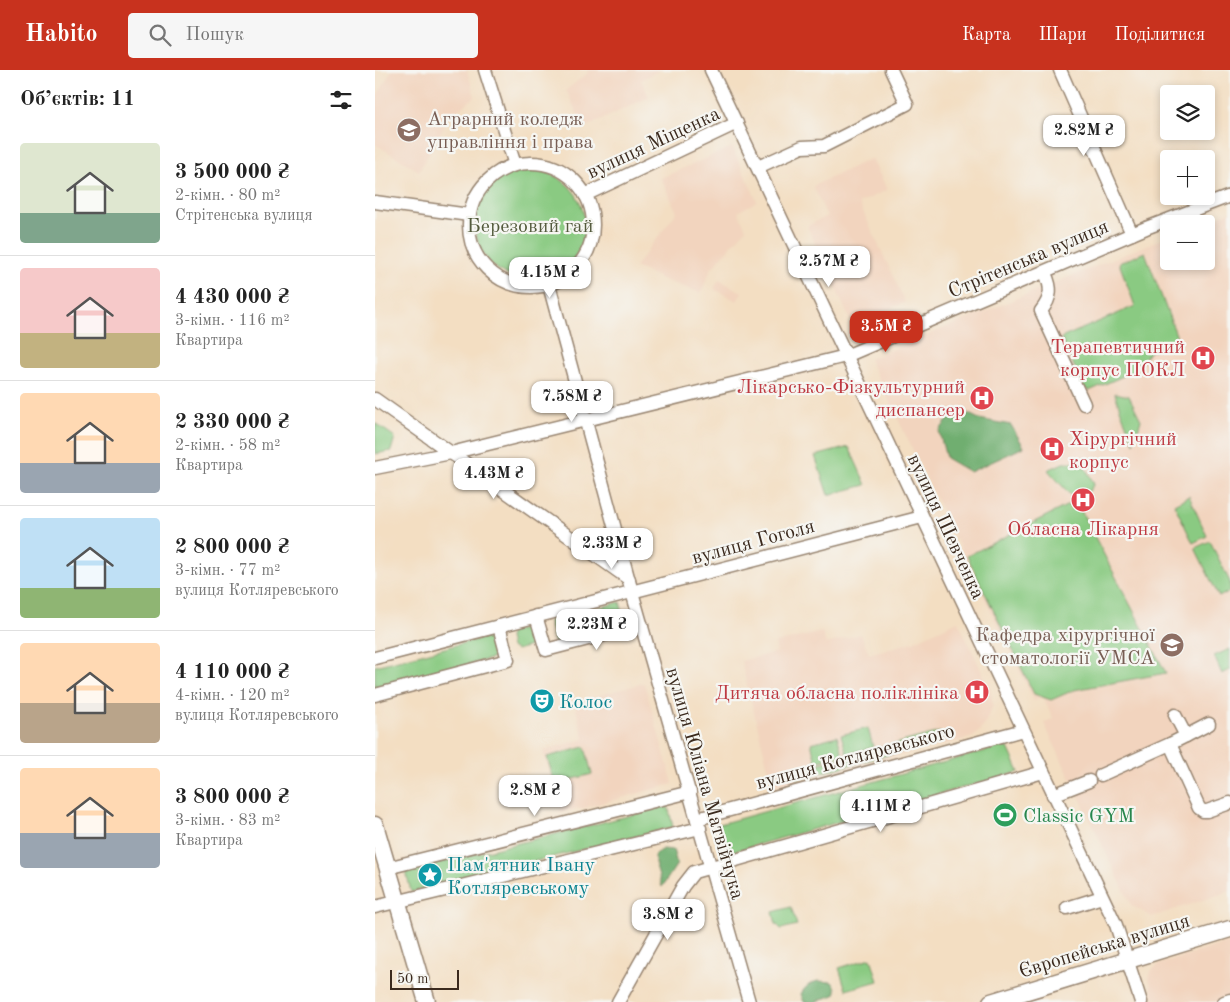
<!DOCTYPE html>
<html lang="uk">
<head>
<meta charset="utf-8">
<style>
	body { margin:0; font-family:"Old Standard TT",serif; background:#f6f6f6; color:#222; height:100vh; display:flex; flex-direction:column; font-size:19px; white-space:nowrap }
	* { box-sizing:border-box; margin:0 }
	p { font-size:16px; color:#767676 }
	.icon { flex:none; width:28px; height:28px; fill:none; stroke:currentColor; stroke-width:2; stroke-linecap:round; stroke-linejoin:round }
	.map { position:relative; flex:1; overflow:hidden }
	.sheet { display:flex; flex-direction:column; background:#fff; width:375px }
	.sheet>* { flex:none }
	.fabs { position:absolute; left:785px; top:15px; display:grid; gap:10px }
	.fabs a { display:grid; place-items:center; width:55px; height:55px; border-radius:5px; background:#fff; box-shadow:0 2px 8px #0003; font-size:25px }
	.scale { position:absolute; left:15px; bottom:12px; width:69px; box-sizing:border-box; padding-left:5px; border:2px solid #3b2a1e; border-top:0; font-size:14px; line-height:18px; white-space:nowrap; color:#3b2a1e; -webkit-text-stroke:4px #f6f6f2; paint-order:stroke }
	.price { position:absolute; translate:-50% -42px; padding:0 11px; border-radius:10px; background:#fff; color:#222; font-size:16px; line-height:32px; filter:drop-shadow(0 1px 2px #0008) }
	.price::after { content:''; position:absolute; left:50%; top:30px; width:15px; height:11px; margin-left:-8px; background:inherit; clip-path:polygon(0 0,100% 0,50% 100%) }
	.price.current { background:#c8321e; color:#fff }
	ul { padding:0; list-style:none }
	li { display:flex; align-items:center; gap:15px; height:125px; padding:0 20px }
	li+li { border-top:1px solid #e0e0e0 }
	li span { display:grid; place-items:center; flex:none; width:140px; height:100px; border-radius:5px; color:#555 }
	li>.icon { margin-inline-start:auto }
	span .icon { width:60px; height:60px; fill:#fffc; stroke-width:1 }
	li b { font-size:21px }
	h2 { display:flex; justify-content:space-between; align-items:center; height:60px; padding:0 20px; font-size:21px }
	header { display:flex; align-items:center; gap:30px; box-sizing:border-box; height:70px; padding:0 25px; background:#c8321e; color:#fff }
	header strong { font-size:24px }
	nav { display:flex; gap:28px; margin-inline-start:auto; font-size:18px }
	.search { width:350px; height:45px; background:#f6f6f6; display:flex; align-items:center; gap:12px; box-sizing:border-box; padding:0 18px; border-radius:5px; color:#767676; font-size:19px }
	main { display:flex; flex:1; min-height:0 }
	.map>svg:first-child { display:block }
	.built { fill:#f2d4be }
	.green { fill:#8aca82; stroke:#627a50 }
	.forest { fill:#6fae70; stroke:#556c47 }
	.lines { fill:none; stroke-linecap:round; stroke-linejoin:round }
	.minor-casing { stroke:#978470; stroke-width:15 }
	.major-casing { stroke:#978470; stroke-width:19 }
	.minor { stroke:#fff; stroke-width:12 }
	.major { stroke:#fff; stroke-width:16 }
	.labels { text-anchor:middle; stroke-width:4.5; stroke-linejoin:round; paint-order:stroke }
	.education-label { font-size:20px; fill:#785e54; stroke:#f6f6f2; text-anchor:start }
	.street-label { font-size:20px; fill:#3b2a1e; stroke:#f6f6f2 }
	.park-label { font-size:20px; fill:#535a3c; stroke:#f6f6f2 }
	.health-label { font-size:20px; fill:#be3a42; stroke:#f6f6f2; text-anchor:end }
	.culture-label { font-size:20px; fill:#0d838f; stroke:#f6f6f2; text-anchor:start }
	.leisure-label { font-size:20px; fill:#27864d; stroke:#f6f6f2; text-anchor:start }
</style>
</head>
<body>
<header>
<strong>Habito</strong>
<div class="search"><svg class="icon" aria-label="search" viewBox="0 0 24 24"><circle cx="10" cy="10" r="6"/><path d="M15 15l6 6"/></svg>Пошук</div>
<nav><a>Карта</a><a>Шари</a><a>Поділитися</a></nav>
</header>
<main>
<section class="sheet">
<h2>Об’єктів: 11<svg class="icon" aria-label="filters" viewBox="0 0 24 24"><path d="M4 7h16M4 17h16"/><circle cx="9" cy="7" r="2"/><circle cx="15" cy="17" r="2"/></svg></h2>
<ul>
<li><span style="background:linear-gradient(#dfe7d0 70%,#7fa58c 0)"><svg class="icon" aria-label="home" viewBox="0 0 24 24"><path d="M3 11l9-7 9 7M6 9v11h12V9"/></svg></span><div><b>3 500 000 ₴</b><p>2-кімн. · 80 m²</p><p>Стрітенська вулиця</p></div></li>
<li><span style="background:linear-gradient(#f6c9c9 65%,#c2b280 0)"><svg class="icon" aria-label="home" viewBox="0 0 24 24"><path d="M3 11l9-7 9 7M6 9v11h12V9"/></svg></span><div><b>4 430 000 ₴</b><p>3-кімн. · 116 m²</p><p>Квартира</p></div></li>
<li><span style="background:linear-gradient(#ffd9b3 70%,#9aa5b1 0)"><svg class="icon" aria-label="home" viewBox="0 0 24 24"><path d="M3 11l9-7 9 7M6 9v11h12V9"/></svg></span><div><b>2 330 000 ₴</b><p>2-кімн. · 58 m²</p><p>Квартира</p></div></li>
<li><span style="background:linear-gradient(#bfe0f5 70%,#8fb573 0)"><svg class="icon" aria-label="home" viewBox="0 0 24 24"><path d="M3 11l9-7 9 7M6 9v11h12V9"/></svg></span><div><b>2 800 000 ₴</b><p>3-кімн. · 77 m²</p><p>вулиця Котляревського</p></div></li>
<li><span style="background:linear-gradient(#ffd9b3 60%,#b9a48a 0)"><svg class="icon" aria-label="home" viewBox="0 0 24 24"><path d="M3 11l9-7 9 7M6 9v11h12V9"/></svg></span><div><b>4 110 000 ₴</b><p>4-кімн. · 120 m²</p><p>вулиця Котляревського</p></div></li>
<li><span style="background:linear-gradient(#ffd9b3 65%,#9aa5b1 0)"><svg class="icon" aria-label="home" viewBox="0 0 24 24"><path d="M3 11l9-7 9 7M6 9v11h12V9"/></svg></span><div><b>3 800 000 ₴</b><p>3-кімн. · 83 m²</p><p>Квартира</p></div></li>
</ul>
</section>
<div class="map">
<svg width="855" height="932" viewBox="0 0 855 932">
	<rect width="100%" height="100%" fill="#f6f6f2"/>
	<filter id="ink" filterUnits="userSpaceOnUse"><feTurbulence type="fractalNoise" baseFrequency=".02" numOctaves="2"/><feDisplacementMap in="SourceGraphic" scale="10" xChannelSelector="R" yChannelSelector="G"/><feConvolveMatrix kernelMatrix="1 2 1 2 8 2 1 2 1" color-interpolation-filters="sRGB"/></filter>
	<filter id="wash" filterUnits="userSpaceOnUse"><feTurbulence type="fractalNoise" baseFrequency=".0096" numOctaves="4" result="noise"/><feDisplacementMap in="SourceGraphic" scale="20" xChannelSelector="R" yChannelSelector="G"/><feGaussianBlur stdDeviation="1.12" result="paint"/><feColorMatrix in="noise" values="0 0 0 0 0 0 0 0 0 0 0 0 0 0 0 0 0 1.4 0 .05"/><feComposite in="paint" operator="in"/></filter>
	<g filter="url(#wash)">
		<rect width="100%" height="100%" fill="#f3dec2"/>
		<g class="built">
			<path d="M17,0H92L100,27L75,46L44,101L0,74V30Z"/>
			<path d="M212,0H285L266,10L274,27L209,58L191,20L213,3Z"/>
			<path d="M357,77L382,131L363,142L371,159L336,199L326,223L292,211L260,197L302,142L286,108Z"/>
			<path d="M497,88L512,120L484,133L530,232L478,256L432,156L452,146L438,116Z"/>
			<path d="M855,142V821L777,847L756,835L669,653L678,648L668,627L659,631L494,289L794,166V191H831V154H825Z"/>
			<path d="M344,210L367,222L362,231L339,219Z"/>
			<path d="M583,551L615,619L618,635L609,656L598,667L398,717L366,591L402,582L400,573L447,562L451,574L486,564L494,584L538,572Z"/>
			<path d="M269,613L298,714L205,739L204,738L186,742L168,681L209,669L199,632Z"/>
			<path d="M855,872V932H779L774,908L776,901L784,894Z"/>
		</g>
		<g class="green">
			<circle cx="155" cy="155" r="55"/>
			<path d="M770,182L803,270L774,282L762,300L714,321L709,318L686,268L760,236L744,193Z"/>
			<path d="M740,323L754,326L766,350L759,373L746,342Z"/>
			<path d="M0,353L20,367L16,381L0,384Z"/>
			<path d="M474,377L491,415L453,425L440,386Z"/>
			<path d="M701,392L710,397L719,414L714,421L698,428L673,400L688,393Z"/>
			<path d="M814,426L832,466L818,473L799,434Z"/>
			<path d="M701,431L791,603L699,620L676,630L659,624L592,486Z"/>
			<path d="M835,471L855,512V521L844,527L820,478Z"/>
			<path d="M245,532L251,554L180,573L174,551Z"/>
			<path d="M155,557L160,560L163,570L158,575L142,580L136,577L134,567L136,562Z"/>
			<path d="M120,565L126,586L0,619V596Z"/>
			<path d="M855,579V600L847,604L839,586Z"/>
			<path d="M493,658L498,677L472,684L466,665Z"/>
			<path d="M565,662L567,671L421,709L419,700Z"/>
			<path d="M462,666L468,685L441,692L436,673Z"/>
			<path d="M632,675L644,702L349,784L341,755Z"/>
			<path d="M210,677L217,704L180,714L172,687Z"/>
			<path d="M293,736L298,757L36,822L31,801Z"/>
			<path d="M416,837L422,855L406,859L401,854L398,842Z"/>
			<path d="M496,888L503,911L471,920L464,898Z"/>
		</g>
		<g class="forest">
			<path d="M590,342L604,349L636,355L649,377L595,402L571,388L564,361L575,347Z"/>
			<path d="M288,779L298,780L302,794L287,817L280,793V784Z"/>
			<path d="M443,911L457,912C461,916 463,920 459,925L440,932H429L426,924C430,917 435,913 443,911Z"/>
		</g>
	</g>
	<g filter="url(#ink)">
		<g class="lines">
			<defs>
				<g id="minor">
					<path d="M110,0L140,95"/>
					<path d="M336,0L741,855L766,932"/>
					<path d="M685,0L757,164"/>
					<circle cx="156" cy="155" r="62"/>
					<path d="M383,97L427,77L449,76L532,34L516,0"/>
					<path d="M210,125L362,53"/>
					<path d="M0,132L94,145"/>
					<path d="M670,203C677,218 677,227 666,241L709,334"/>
					<path d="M174,215L257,522L374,932"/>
					<path d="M0,329L254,509"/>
					<path d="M0,398L76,383L471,286L771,158L855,126"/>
					<path d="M161,546L171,580L267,555"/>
					<path d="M0,588L547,447"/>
					<path d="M0,625L133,590L124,556"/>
					<path d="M800,645L811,666L795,674L824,738L828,741H832L855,733"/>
					<path d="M811,666L834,654"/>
					<path d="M726,705L795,674"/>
					<path d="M678,725L714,711"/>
					<path d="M322,749L648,660"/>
					<path d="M12,798L315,722"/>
					<path d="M0,837L325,758"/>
					<path d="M692,838L727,827"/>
					<path d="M243,932L308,816L319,802L668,702"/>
					<path d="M849,932L855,930"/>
				</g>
				<g id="major">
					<path d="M0,755L52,932"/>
					<path d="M616,932L855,859"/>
				</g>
			</defs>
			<use href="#minor" class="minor-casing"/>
			<use href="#major" class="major-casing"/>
			<use href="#minor" class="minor"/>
			<use href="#major" class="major"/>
		</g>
	</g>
	<defs>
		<symbol id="university-disc" viewBox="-11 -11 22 22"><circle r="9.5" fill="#8d6e63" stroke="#f6f6f2"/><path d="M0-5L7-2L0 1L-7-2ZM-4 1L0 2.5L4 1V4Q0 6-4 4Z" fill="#fff"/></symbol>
		<symbol id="hospital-disc" viewBox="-11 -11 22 22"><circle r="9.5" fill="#e0444e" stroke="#f6f6f2"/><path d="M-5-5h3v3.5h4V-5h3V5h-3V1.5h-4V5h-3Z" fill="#fff"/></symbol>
		<symbol id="theatre-disc" viewBox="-11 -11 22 22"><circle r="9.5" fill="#0f9aa8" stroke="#f6f6f2"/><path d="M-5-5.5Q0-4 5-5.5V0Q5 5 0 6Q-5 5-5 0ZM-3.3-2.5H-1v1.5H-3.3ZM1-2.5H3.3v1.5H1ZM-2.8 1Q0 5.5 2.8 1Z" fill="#fff"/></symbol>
		<symbol id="stadium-disc" viewBox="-11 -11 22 22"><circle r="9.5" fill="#2e9e5b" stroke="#f6f6f2"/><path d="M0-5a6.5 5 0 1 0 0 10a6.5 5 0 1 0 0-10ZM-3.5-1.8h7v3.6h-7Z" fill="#fff"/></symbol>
		<symbol id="sight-disc" viewBox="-11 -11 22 22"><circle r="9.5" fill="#0f9aa8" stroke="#f6f6f2"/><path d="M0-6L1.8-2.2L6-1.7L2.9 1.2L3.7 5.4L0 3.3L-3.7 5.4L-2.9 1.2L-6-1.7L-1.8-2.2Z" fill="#fff"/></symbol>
	</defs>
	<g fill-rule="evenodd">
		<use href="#university-disc" x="20" y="46" width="28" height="28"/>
		<use href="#hospital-disc" x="814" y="274" width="28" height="28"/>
		<use href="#hospital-disc" x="593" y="314" width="28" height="28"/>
		<use href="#hospital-disc" x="663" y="365" width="28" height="28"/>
		<use href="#hospital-disc" x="694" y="416" width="28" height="28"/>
		<use href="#university-disc" x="783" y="561" width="28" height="28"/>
		<use href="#hospital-disc" x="588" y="608" width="28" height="28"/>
		<use href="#theatre-disc" x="153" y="617" width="28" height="28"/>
		<use href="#stadium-disc" x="616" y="731" width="28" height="28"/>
		<use href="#sight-disc" x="41" y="791" width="28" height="28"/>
	</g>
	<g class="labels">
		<g class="education-label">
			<text x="52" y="55">Аграрний коледж<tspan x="52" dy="23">управління і права</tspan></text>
			<text x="780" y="571" text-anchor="end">Кафедра хірургічної<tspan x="780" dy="23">стоматології УМСА</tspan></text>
		</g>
		<g class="street-label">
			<text transform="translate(278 72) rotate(-25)" y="7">вулиця Міщенка</text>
			<text transform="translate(653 188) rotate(-23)" y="7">Стрітенська вулиця</text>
			<text transform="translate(572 456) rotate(65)" y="7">вулиця Шевченка</text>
			<text transform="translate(378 471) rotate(-15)" y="7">вулиця Гоголя</text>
			<text transform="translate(480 686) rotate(-15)" y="7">вулиця Котляревського</text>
			<text transform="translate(331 713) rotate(74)" y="7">вулиця Юліана Матвійчука</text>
			<text transform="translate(729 875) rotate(-17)" y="7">Європейська вулиця</text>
		</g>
		<g class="park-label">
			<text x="155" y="162">Березовий гай</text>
		</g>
		<g class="health-label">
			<text x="810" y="283">Терапевтичний<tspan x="810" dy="23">корпус ПОКЛ</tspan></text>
			<text x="590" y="323">Лікарсько-Фізкультурний<tspan x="590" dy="23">диспансер</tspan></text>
			<text x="694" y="375" text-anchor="start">Хірургічний<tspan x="694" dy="23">корпус</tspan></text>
			<text x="708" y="465" text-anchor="middle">Обласна Лікарня</text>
			<text x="584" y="629">Дитяча обласна поліклініка</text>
		</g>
		<g class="culture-label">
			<text x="184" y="638">Колос</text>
			<text x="72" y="801">Пам'ятник Івану<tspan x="72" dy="23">Котляревському</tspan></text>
		</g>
		<g class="leisure-label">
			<text x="648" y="752">Classic GYM</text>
		</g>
	</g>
</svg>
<div class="fabs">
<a><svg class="icon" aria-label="layers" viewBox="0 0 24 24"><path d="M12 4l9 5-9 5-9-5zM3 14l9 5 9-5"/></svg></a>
<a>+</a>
<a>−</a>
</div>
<div class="scale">50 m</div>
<b class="price" style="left:709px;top:87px">2.82M ₴</b>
<b class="price" style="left:454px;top:218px">2.57M ₴</b>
<b class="price" style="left:175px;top:229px">4.15M ₴</b>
<b class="price current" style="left:511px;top:283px">3.5M ₴</b>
<b class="price" style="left:197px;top:353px">7.58M ₴</b>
<b class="price" style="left:119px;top:430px">4.43M ₴</b>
<b class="price" style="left:237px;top:500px">2.33M ₴</b>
<b class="price" style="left:222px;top:581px">2.23M ₴</b>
<b class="price" style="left:160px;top:747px">2.8M ₴</b>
<b class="price" style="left:506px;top:763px">4.11M ₴</b>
<b class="price" style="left:293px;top:871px">3.8M ₴</b>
</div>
</main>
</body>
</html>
